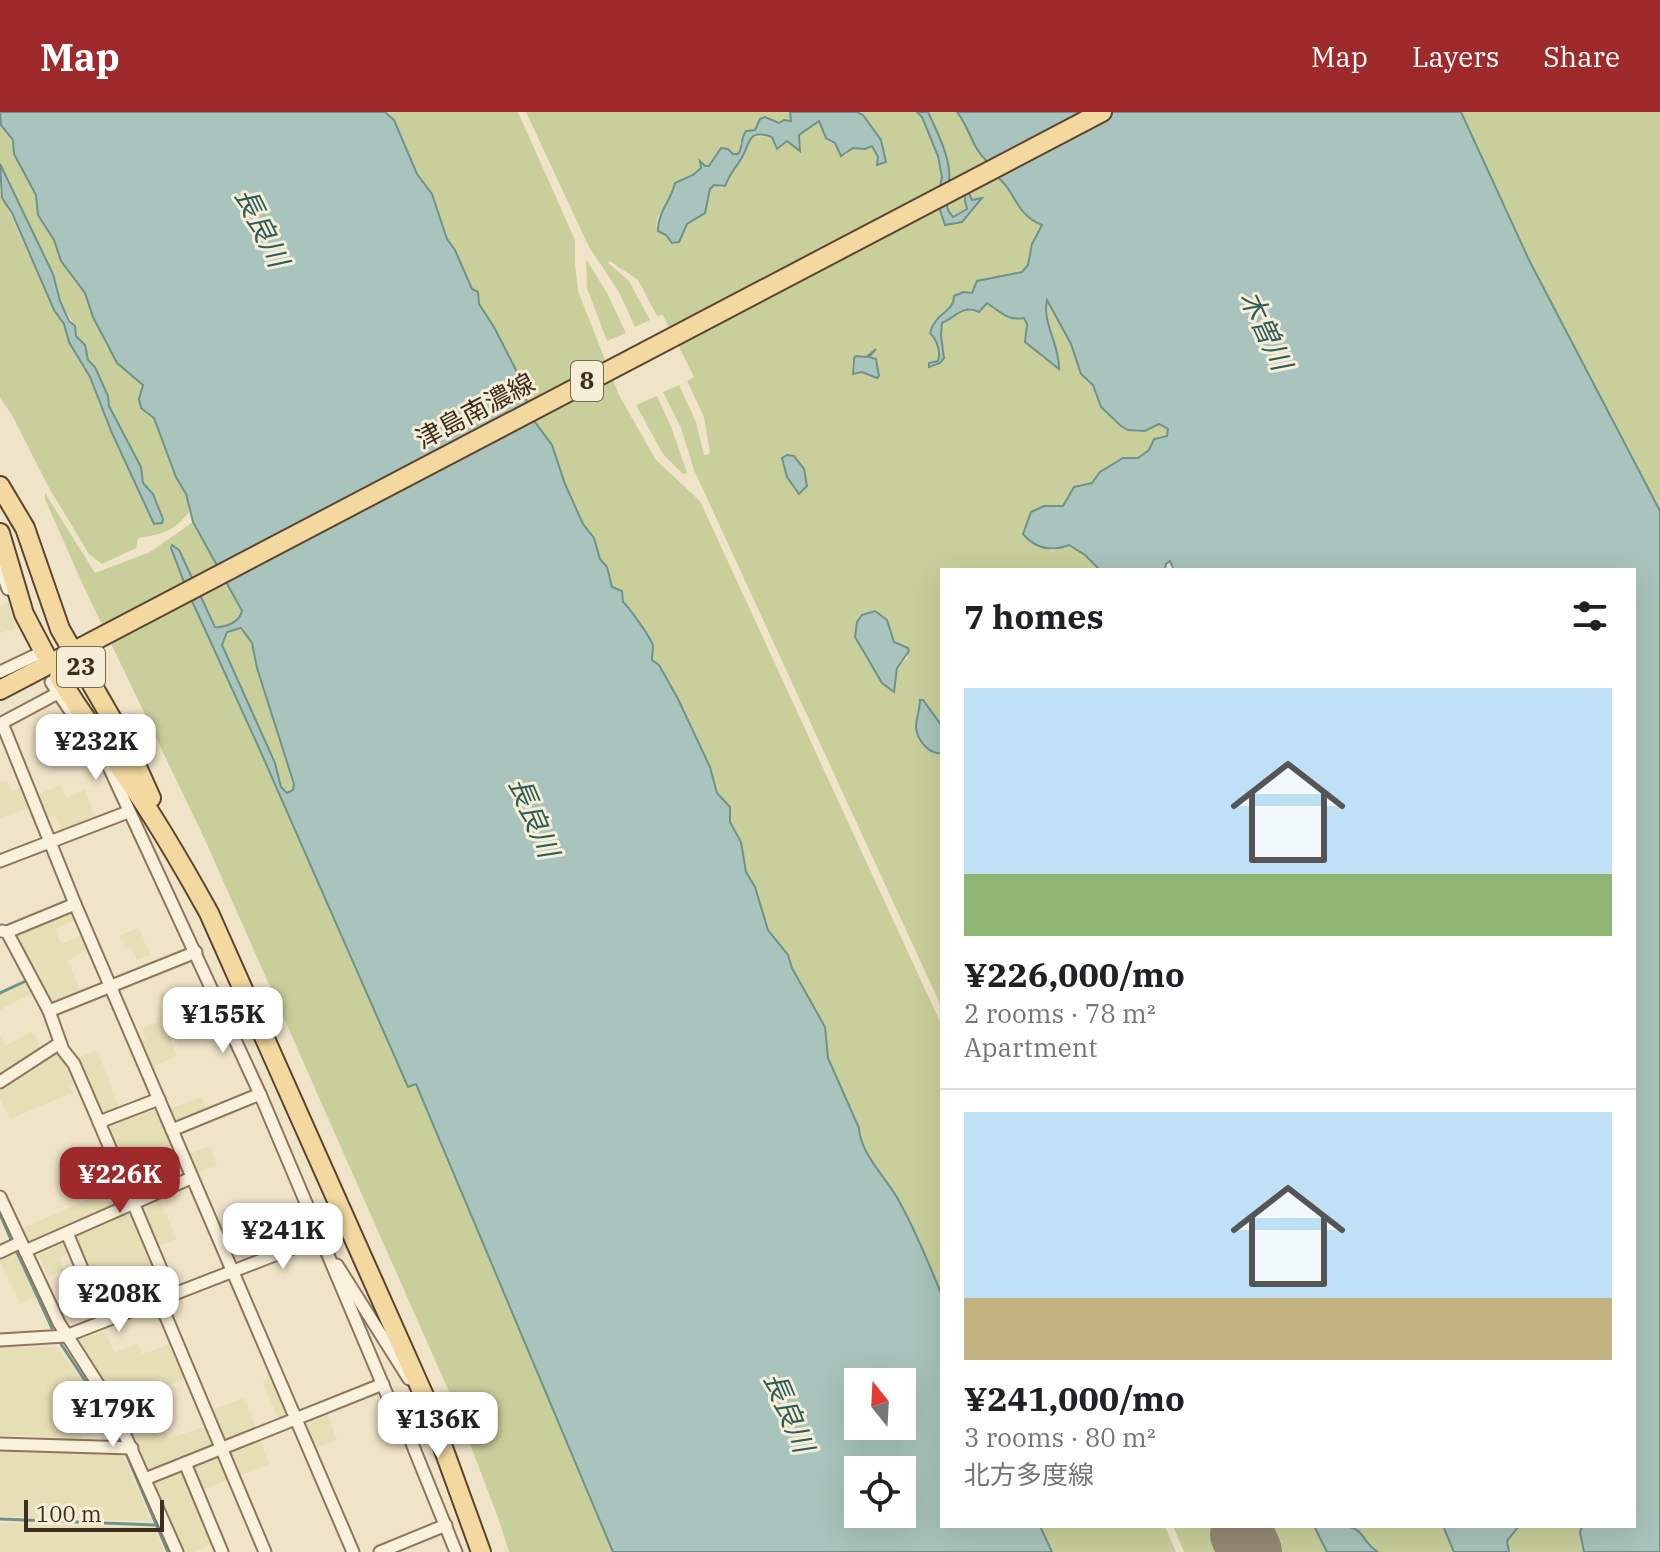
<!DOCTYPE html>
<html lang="en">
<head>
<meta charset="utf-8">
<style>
	body { margin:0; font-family:"IBM Plex Serif","Noto Sans JP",serif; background:#f2f2f2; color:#202124; height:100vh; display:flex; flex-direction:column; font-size:30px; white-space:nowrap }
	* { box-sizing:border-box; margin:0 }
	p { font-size:26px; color:#757577 }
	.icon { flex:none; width:44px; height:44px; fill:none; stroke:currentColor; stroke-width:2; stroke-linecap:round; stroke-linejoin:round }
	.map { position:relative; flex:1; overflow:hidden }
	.details { position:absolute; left:940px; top:456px; width:696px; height:960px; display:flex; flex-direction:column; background:#fff; border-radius:0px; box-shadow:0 8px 32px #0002 }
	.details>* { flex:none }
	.needle { width:52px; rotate:342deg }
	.tools { position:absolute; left:844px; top:1256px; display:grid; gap:16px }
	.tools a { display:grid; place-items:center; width:72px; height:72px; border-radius:0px; background:#fff; box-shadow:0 8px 32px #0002; font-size:40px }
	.scale { position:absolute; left:24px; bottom:20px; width:140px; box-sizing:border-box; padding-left:8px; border:4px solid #3d2e20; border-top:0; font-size:22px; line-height:28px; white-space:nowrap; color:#3d2e20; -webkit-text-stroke:6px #f7eed8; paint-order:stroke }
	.price { position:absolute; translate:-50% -68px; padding:0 18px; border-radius:16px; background:#fff; color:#222; font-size:26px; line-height:52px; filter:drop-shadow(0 2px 4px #0008) }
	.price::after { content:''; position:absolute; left:50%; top:48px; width:24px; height:18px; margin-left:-12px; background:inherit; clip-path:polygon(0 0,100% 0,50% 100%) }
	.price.active { background:#9e2a2b; color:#fff }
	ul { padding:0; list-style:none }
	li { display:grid; align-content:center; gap:16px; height:424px; padding:0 24px }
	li+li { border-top:2px solid #e0e0e0 }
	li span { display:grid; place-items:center; height:248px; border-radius:0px; color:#555 }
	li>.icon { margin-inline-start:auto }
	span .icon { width:144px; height:144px; fill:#fffc; stroke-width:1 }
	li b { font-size:34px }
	h2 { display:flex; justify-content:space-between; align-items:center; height:96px; padding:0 24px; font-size:34px }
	header { display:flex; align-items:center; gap:48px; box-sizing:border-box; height:112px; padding:0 40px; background:#9e2a2b; color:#fff }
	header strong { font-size:38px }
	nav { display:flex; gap:44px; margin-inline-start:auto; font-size:28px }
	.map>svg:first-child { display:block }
	.farmland { fill:#e6deb5 }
	.green { fill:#c9cf9b; fill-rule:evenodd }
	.water { fill:#a9c4bc; stroke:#6f938a; stroke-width:2; fill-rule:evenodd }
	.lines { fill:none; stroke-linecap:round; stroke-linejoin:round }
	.stream { stroke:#6f938a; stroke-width:3 }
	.runway { stroke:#968974; stroke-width:64 }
	.minor-casing { stroke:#8d765c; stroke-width:15 }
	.primary-casing { stroke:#5b4430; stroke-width:22 }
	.minor { stroke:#faf1dc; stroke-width:11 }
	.primary { stroke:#f3d9a0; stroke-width:18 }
	.labels { text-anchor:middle; stroke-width:6; stroke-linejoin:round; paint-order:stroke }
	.shield { fill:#f7eed8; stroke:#756857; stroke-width:2 }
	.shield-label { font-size:24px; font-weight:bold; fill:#3d2e20 }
	.street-label { font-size:26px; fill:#3d2e20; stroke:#f7eed8 }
	.water-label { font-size:28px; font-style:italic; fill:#2f5d5a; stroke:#f7eed8 }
</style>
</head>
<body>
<header>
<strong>Map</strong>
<nav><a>Map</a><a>Layers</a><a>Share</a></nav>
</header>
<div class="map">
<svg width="1660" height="1440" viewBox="0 0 1660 1440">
	<rect width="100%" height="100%" fill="#f0e4c8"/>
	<g class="farmland">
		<path d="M8,491L16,516L0,521V494Z"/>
		<path d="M7,668L11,679L24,675L32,695L0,706V670Z"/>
		<path d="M61,673L66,686L85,678L97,710L63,723L56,703L43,708L34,684Z"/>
		<path d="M70,798L78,807L55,817L61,832L86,822L91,835L68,849L82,883L54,894L49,893L13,823Z"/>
		<path d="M139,816L150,843L137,848L131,835L126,837L120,823Z"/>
		<path d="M30,869L35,879L0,898V883Z"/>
		<path d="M180,875L193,909L168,919L177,944L149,956L138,930L146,927L142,916L157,910L156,905L166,901L159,883Z"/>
		<path d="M30,920L35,923L40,936L39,939L0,964V922L6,934Z"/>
		<path d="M97,938L120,998L103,1005L75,947Z"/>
		<path d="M57,939L70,953L78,971L70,974L72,981L10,1007L0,986V975Z"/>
		<path d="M202,985L208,1001L174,1015L167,998Z"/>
		<path d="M157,991L177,1038L155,1048L166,1076L135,1089L104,1013Z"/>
		<path d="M210,1034L217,1054L195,1061L185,1043Z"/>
		<path d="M121,1072L126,1091L31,1132L25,1130L19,1118Z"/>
		<path d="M158,1082L176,1127L154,1136L136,1092Z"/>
		<path d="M131,1098L154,1155L148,1158L151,1166L144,1169L151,1185L107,1202L72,1124Z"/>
		<path d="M61,1127L65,1128L70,1140L59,1146L64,1158L48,1165L36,1138Z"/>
		<path d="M14,1138L36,1185L20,1192L0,1149V1145Z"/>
		<path d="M105,1219L114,1240L138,1232L142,1242L174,1231L188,1265L148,1281L169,1327L208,1313L215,1330L213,1334L150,1358L145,1357L117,1290L75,1229Z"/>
		<path d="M0,1235H57L83,1269L82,1326L0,1323Z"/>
		<path d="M276,1264L290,1305L283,1308L277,1305L263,1269Z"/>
		<path d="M244,1286L257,1318L225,1330L210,1298Z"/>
		<path d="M326,1298L337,1328L312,1337L303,1315L311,1312L309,1305Z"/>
		<path d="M258,1324L269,1352L236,1365L225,1337Z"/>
		<path d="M0,1337L122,1341L151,1409L0,1404Z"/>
		<path d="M218,1340L230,1367L200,1379L190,1355Z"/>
		<path d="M181,1355L215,1432L195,1440H180L150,1370Z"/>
		<path d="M0,1411L154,1416L164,1440H0Z"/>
	</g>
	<g class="green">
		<path d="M385,0H518L575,128V152L578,179L619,283L656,348L700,389L942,914V1184C929,1151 915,1118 898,1087C886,1065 860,1041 859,1016L828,946L825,915L792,856L788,843L768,818L755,775L746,760L741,730L730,710V695L717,681L710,655L678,587L659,553L652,548L649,527L612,475L607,455L600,447L594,426L583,412L565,372L557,353L556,342L532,306L522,274L516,266V258L494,215L479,192L478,180L472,177L455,138L447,127L432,82L417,62L406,41L395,10Z"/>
		<path d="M526,0H790L791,9L779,11L762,6L755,18L740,30V41L733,42L728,37L721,36L710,53L705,54L700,49V56L693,64L674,73L672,85L658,104L656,114L672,131L677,132L687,112L705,101L710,77L714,73L723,76L730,59L741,48L752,25L770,24L779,36L787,29L794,34L801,35L799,23L819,9L822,12L821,16L845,44L853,36L872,34L878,45V53L886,50C880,31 874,10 857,0H917L922,5L938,44L942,65L937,89L945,112L965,107L981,89L972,88L968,79L995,63L1003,70L1024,102L1042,113L1032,132L1028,153L1022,160L975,172L971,181L963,180L951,196L934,209L930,219L939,238L938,249L928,252L933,255L944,246L941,224L942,211L961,198L980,199L987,191C1001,200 1007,209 1024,206L1027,212L1025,230L1044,247L1055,233L1048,211L1047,187L1071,232L1081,262L1093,273L1101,295L1121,314L1129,318L1137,320L1159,312L1168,316L1167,324H1160L1152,329L1149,338L1138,346L1130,345L1092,371L1081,372L1067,385L1063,394C1040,398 1034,390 1024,417L1040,433L1052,439L1069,433L1085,443L1100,458H942V614L925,591L920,589L917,607L935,642L942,641V896L694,358L681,316L663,280L679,273L696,310L704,343L710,342L704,305L687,269L694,265L663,203L657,204L638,168L611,150H607L629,169L650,208L635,215L619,180L589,135ZM870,240L869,245L879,264L876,266L863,260H852V249L866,245ZM862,503L887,508L895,530L902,533L908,545L897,556L895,573L882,572C871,549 845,528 862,503Z"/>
		<path d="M928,0H957C970,16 972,33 986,48L963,86L967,97L955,105C936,93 952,73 949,56C945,37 937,17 928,0Z"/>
		<path d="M1461,0H1660V399L1529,148Z"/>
		<path d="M0,10L13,28L14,42L36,83L38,103L54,128L61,149L85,181L106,234L125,259L143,273L140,284L143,298L155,306L176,365L186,382L189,400C173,421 161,422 138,426L136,436L102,452L89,442L48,374L12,303L0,286V79L54,198L64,212L69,230L90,265L112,321L154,412L158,413L163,407L153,382L143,371L141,355L109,294L108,284L76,224L73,211L60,189L53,162L0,52Z"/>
		<path d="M586,147L607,181L626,221L607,229L587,176Z"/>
		<path d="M657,284L672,317L687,361L683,362L663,342L636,293Z"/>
		<path d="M45,381L95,461L150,440L193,410L242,501L234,510L217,516L179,438L187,478L259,636L408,974L416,972L613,1440H509L500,1411L458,1300L206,730L83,473L45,387Z"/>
		<path d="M237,516L243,518L252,531L257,556L294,672L293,678L286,681L281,675L275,651L222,533L227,519Z"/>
		<path d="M1040,1414H1165L1176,1440H1052Z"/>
		<path d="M1173,1414H1314L1327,1440H1184Z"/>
		<path d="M1346,1414H1443L1454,1440H1378L1368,1434L1355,1417Z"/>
		<path d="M1519,1414H1582L1584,1440H1509L1507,1429Z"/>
	</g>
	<g class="water">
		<path d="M0,0H385L394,8L417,62L432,82L447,127L455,138L472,177L478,180L479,192L494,215L516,258V266L522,274L532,306L552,333L565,372L583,412L594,426L600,447L607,455L612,475L622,479L623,490C628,494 652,527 653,534C653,539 652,543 652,548L659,553L678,587L710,655L717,681L730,695V710L741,730L746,760L755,775L768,818L788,843L792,856L825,915L828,946L859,1016C860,1041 886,1066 898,1087C915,1118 929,1151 942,1184V1414H1040L1052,1440H613L416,972L408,975L259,636L187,478L171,436L172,433L179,438L215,515C225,516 240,510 242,499L193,410L186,382L176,365L154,306L141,296L139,287L143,273L117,251L93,205L85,181L61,149L54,128L38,103L36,83L14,42L13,28L1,13ZM241,516L252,531L257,556L294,672L293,678L287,681L281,675L275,651L222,533L227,520ZM858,1270H902V1314H858ZM858,1358H902V1402H858Z"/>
		<path d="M790,0H857L863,3L881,28L886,50L877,53L878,45L872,34L865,37L853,36L841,44L835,31L826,26L819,9L799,23L800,39L787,29L777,37L772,25C746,16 751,32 741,47C733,60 731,59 725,74L714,73L710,77L705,101L687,112L679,130L672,131L666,123L658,119C657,101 671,89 675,71L693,63L701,56L700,49L705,54H709L721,36L728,37L733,42H738C743,37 740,27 746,19L755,18L760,7L765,5L779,11L784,8L791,9Z"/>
		<path d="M917,0H928C936,17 952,49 949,68C948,82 942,94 953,105L967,97C958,67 976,72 986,48C972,36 970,16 957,0H1461L1529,148L1660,399V1440H1584L1580,1420L1582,1414H1634V458H1174L1170,449L1166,452L1165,458H1100L1085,443L1069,433C1051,440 1036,437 1023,422L1031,400L1044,394H1063L1074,375L1092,371L1100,360L1123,346H1138L1149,338L1154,327L1167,324L1168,317L1159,312L1145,319L1128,318L1121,314L1101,295L1093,273L1081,262L1071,232L1047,188C1042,212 1060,233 1059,257L1025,230L1027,212L1024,206C1007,209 1001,200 987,191L979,200C963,192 956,205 942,211L941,224L944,246L940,251L929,255V251L938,249C941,240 937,228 930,221C935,200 954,201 954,184L963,180L972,181L977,169L1022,160L1028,153L1032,132L1042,113C1014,102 1016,78 995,63L968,79L972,88L982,86L962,110L945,113L937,89L942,65L938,44L922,5Z"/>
		<path d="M0,52L53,162L60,189L69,209L75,214L76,224L85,233L88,248L95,255L108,284L109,294L141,355L143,371L153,382L163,407L162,411L154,412L112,321L90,265L69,230L64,212L54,198L12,101L2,86Z"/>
		<path d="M876,237L869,245L876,247L879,264L877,266L862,260L853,262L854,246L856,244L866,245Z"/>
		<path d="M787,343L794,344L804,357L807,374L799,382L787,365L782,346Z"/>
		<path d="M875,499L887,508L894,530L908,536L909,539L897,556L894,580L882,571L855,525L857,510L862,503Z"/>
		<path d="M920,588H923L942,614V641C929,643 917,628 916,615C916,607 920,597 920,588Z"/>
		<path d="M1314,1414C1328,1414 1351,1410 1360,1421C1369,1431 1366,1432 1378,1440H1327Z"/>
		<path d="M1443,1414H1519L1507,1429L1509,1440H1454Z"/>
	</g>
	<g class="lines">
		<g class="stream">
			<path d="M0,881L28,868"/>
			<path d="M0,1102L12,1130"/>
			<path d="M16,1138L52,1216"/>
			<path d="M61,1232L111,1308"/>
			<path d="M113,1314L120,1331"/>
			<path d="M125,1339L168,1440"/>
			<path d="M0,1407L155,1413"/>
		</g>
		<path class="runway" d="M1242,1422L1250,1440"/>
		<defs>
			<g id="minor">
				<path d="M0,455L8,477"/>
				<path d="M0,560L36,543"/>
				<path d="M51,570L71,600"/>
				<path d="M2,611L75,792L353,1440"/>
				<path d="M0,612L58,581"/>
				<path d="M101,644L109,655L260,982L388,1285L398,1297L456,1440"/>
				<path d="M0,749L128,700"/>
				<path d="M2,819L7,820L75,792"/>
				<path d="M7,820L49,899L63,938L74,952L99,1010L159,987"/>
				<path d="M49,899L196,840"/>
				<path d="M0,970L60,931"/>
				<path d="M99,1010L172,1183"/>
				<path d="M172,1018L260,982"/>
				<path d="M0,1085L59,1211L112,1294L177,1440"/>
				<path d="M67,1121L104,1209"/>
				<path d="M25,1139L191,1066"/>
				<path d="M0,1140L21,1130"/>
				<path d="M337,1153L409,1267"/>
				<path d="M159,1188L265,1440"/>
				<path d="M0,1228L66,1224L321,1125"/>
				<path d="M0,1332L132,1336"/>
				<path d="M185,1351L222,1440"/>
				<path d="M145,1367L383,1272"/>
				<path d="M380,1440L446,1413"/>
			</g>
			<g id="primary">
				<path d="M0,374L25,416L60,517L128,635L151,686"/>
				<path d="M0,421L24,502L45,542"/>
				<path d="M59,565C79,599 103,630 125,663C156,707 183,754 209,801L425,1286L481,1440"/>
				<path d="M0,578L1102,0"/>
			</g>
		</defs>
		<use href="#minor" class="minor-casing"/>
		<use href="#primary" class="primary-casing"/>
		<use href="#minor" class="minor"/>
		<use href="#primary" class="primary"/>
	</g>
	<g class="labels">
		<g class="shield">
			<rect x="571" y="249" width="32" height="40" rx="6"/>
			<rect x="57" y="535" width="48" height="40" rx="6"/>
		</g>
		<g class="shield-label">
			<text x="587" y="277">8</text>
			<text x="81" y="563">23</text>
		</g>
		<g class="street-label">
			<text transform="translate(475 299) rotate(-28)" y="9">津島南濃線</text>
		</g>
		<g class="water-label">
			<text transform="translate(262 115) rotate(64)" y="10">長良川</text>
			<text transform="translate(1266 218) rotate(65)" y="10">木曽川</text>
			<text transform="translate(534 705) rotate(67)" y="10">長良川</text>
			<text transform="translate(789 1300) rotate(67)" y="10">長良川</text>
		</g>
	</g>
</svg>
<div class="tools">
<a><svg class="needle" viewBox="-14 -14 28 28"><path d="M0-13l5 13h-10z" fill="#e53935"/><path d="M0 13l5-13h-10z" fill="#757577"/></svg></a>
<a><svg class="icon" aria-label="locate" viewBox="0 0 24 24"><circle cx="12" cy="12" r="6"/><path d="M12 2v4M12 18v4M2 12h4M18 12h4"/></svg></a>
</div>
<div class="scale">100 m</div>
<b class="price" style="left:96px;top:670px">¥232K</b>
<b class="price" style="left:223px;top:943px">¥155K</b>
<b class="price active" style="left:120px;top:1103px">¥226K</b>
<b class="price" style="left:283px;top:1159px">¥241K</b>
<b class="price" style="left:119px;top:1222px">¥208K</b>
<b class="price" style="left:113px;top:1337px">¥179K</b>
<b class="price" style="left:438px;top:1348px">¥136K</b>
<section class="details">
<h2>7 homes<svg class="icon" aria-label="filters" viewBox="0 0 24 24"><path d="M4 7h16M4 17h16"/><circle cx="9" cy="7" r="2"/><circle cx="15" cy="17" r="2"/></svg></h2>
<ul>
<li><span style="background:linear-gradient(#bfe0f5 75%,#8fb573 0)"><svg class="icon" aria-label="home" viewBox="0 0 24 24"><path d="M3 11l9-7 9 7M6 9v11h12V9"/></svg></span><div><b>¥226,000/mo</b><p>2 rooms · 78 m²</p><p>Apartment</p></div></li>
<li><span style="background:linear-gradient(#bfe0f5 75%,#c2b280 0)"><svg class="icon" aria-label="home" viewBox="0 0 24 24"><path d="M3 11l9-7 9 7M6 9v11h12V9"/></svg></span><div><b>¥241,000/mo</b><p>3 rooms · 80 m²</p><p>北方多度線</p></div></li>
</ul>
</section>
</div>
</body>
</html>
